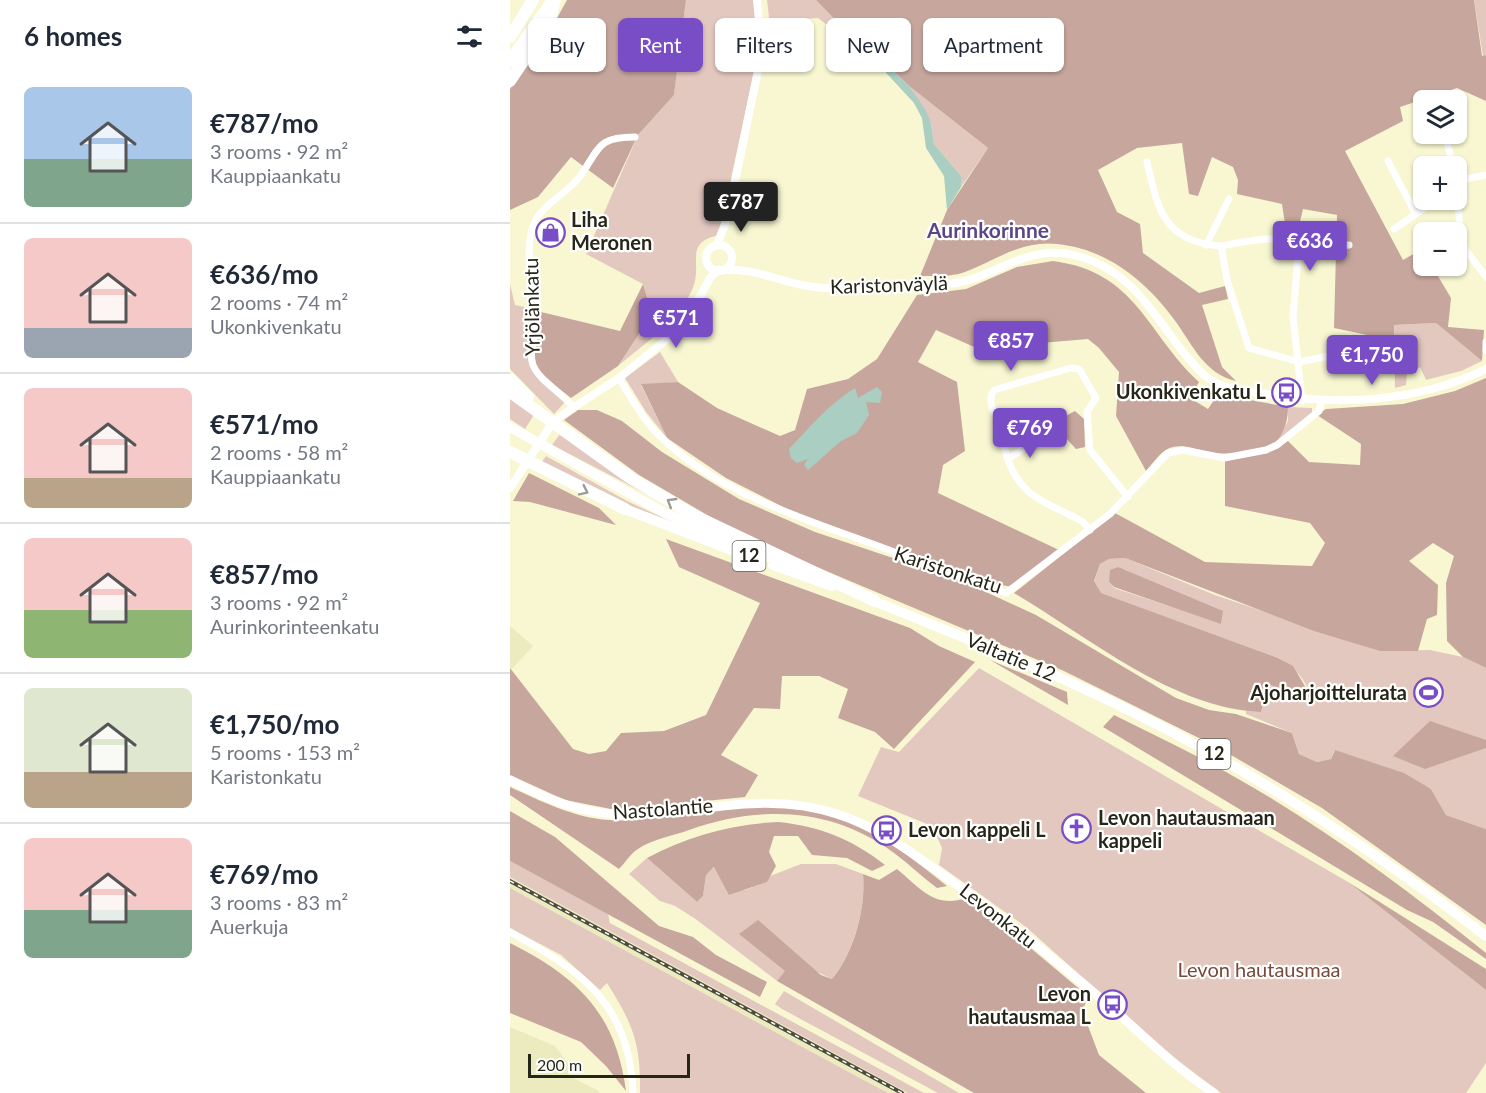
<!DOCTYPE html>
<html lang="en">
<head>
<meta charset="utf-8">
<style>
	body { margin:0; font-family:Lato,sans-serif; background:#f6f6f7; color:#1f2937; height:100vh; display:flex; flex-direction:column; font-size:22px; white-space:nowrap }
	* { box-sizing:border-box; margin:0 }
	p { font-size:20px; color:#747a83 }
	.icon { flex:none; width:33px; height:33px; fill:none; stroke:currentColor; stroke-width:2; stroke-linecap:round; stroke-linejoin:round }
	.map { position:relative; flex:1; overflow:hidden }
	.drawer { display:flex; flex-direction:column; background:#fff; width:510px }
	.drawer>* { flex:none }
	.guide { position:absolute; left:18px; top:18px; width:570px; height:54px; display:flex; gap:12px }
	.fabs { position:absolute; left:903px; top:90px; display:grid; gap:12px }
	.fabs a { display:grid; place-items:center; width:54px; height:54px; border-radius:9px; background:#fff; box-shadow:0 2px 4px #0004; font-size:30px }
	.scale { position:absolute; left:18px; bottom:15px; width:162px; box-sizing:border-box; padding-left:6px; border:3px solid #262618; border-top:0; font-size:16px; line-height:21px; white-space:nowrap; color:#262618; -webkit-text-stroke:4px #fff; paint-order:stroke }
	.price { position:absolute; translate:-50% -51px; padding:0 14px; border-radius:6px; background:#794dc6; color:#fff; font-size:20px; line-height:39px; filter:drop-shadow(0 2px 3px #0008) }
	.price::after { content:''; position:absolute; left:50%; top:36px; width:18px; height:14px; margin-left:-9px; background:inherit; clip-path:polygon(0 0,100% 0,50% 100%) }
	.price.selected { background:#222; color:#fff }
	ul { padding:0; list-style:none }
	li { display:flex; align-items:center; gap:18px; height:150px; padding:0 24px }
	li+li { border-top:2px solid #e0e1e3 }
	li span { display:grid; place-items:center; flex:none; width:168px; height:120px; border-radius:9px; color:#555 }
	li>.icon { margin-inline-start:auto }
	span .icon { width:72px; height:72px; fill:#fffc; stroke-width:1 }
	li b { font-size:26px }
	h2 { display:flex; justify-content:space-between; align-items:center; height:72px; padding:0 24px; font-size:26px }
	.pill { padding:0 21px; border-radius:9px; background:#fff; box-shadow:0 2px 4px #0004; font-size:21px; line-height:54px }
	.pill.selected { background:#794dc6; color:#fff }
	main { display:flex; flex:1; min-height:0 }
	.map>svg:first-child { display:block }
	.built { fill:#eceabf }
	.green { fill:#e3c8c0; fill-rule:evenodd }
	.forest { fill:#c7a79d }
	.water { fill:#abcec3 }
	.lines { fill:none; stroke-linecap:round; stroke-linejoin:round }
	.minor { stroke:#fff; stroke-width:7 }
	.tertiary { stroke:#fff; stroke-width:8 }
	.secondary { stroke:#fff; stroke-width:9 }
	.trunk { stroke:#fff; stroke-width:10 }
	.motorway { stroke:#fff; stroke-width:12 }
	.rail-casing { stroke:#4c4c3a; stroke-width:4 }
	.rail { stroke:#fff; stroke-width:1.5; stroke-dasharray:4.5; stroke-linecap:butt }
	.oneway { stroke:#9d9d97 }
	.labels { text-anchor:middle; stroke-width:4.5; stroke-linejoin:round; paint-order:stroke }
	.shield { fill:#fff; stroke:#67675d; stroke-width:1.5 }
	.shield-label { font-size:18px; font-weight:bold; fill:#262618 }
	.poi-label { font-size:20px; font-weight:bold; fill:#262618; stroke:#fff; text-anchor:start }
	.street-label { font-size:20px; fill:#262618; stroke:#fff }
	.park-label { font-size:20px; fill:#79493a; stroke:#fff }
	.neighbourhood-label { font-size:21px; font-weight:bold; fill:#5a4785; stroke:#fff }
</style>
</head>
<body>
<main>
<section class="drawer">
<h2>6 homes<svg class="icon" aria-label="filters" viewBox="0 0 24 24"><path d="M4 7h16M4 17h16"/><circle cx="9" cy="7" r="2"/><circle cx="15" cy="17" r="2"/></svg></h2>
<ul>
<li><span style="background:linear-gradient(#a9c7e8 60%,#7fa58c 0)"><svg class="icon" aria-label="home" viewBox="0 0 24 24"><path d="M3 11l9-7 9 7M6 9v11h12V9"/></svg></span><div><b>€787/mo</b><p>3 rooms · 92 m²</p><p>Kauppiaankatu</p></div></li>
<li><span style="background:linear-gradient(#f6c9c9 75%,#9aa5b1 0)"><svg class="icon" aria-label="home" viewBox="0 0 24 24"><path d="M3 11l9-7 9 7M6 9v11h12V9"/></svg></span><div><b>€636/mo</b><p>2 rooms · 74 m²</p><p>Ukonkivenkatu</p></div></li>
<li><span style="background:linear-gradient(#f6c9c9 75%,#b9a48a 0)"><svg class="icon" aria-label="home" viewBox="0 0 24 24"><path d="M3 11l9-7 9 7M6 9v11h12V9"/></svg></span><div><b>€571/mo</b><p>2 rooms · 58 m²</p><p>Kauppiaankatu</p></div></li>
<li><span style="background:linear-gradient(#f6c9c9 60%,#8fb573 0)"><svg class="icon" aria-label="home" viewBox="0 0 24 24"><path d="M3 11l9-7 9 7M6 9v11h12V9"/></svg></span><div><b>€857/mo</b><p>3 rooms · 92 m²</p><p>Aurinkorinteenkatu</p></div></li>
<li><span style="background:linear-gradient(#dfe7d0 70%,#b9a48a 0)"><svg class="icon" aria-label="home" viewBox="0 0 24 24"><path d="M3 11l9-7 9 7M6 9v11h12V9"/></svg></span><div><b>€1,750/mo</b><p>5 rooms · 153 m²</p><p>Karistonkatu</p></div></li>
<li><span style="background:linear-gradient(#f6c9c9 60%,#7fa58c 0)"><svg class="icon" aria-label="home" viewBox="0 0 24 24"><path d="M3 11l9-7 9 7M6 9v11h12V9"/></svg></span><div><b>€769/mo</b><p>3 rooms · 83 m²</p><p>Auerkuja</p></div></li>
</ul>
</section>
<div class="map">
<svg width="976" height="1093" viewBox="0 0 976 1093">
	<rect width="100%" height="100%" fill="#f8f7d2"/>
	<g class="built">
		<path d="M0,626L23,646L2,669L0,668Z"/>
		<path d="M0,877L398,1093H378L335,1070L0,888Z"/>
		<path d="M0,1027L45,1046L59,1065V1076L89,1091V1093H0Z"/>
	</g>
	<g class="green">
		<path d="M176,0H243L248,34L247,57L209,235C172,243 194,264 182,290C167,323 135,343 108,366L142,314L133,284L76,254L128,135L164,95Z"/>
		<path d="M257,0H306L367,63L308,18L276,20L263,52Z"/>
		<path d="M964,0H976V55L973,56Z"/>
		<path d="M399,86L478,148L451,187L452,177L424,144L421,123Z"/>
		<path d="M0,284L5,305L23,309C25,327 19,336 18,353C17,372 42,390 55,402L44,414L0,369Z"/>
		<path d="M926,323L972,361L951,371L916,380L910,367L897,373L896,385L885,388L884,325Z"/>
		<path d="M150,352L168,382L131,385L157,438L136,412L115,378Z"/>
		<path d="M0,396L25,413L15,429L0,419Z"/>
		<path d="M778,407L802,408V413L766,443L778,421Z"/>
		<path d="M50,434L171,512L42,445Z"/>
		<path d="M36,456L117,501L175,528L100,500L31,463Z"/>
		<path d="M615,558L705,595L870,651L920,650L953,657L976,668V829L936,815L921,789L824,751L821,759L807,762L789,754L782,733L736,714V711L751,712L760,685L802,697C794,679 786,667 768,658L590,593L584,582L590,564L599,559ZM616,570L624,576L712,611L711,623L604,588L599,582Z"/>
		<path d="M469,668L838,882L976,990V1063L956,1093H711L654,1050L516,927L429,865L432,848L422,826L348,796L371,747L389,752Z"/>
		<path d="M137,858L187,902L193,896L196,874L205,867L235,890L256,882L260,876L291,864H326L353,874C356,909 344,951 322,979L230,934L276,971L267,981L187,920L165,906L150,901L119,874Z"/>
		<path d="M0,861L98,914L100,923L414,1093H398L0,877Z"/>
		<path d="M0,888L335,1070L378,1093H130C131,1044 123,1024 97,983L90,990L51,955L0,928Z"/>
		<path d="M274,991L449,1093H428L272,1009L265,1004Z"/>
	</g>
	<g class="forest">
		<path d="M57,0H176L164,95L128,135C95,134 90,138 73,166L61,157L28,197L0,210V89L37,36Z"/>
		<path d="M306,0H964L972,56L976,55V101L947,88L890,107L893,121L835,151L893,260L912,249L914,266H922L941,298L938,327L974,330L972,361L926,323L884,325V353L867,337L824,328L827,215L793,209L786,238L777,237L772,204L727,194L728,180L723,167L702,157L688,196L679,194L672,143L627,148L588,170L607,212L630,224L633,253L689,293L715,286L718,299L692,305L712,367L726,381C695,374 683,346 666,322C637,282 598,249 547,244C512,240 486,260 455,272C441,277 425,276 410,276L437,210L478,148L399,86L372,60L367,63Z"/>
		<path d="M106,139H126L103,188L77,169L90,146Z"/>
		<path d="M543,261C627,272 636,333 689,382L680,398L698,409L708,394L778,407C778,419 775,431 767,441C757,452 714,455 700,453C688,450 676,444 663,447C652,449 643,463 636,471L606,416L609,372L589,348L578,339L519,344L480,354L426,330L408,362L447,382L455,451L433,465L428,493L549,550L502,587L476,582L285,513L216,478L157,438L131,384L168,382L207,408L270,436L285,430L297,389L338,379L367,359L407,295L456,289L507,267Z"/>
		<path d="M133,284L142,314L108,366L61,398C48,387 22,372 23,352C25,337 30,326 27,311L110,331Z"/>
		<path d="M976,378V668L953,657L937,641L936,583L944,556L923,543L899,561L928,585L927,615L917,619L908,651H870L804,631L615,558L599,559L590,564L584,581L591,593L768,658L783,666L802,698L760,685L751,712C662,708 579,637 504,593L605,513L695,562L802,566L815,543L800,523L715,506V461L757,453L778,441L799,462L850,465L851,444L807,415L816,409L893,404L945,391Z"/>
		<path d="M68,410H87L112,421L152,452L229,499L305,532L452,581L526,615L666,698L699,710L726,714L782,733L789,754L807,762L821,759L825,750L894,773L921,789L936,815L976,829V925L812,808L709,748L554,671L233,536L129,475L54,420Z"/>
		<path d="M565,411L574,419L575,447L566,449L542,423Z"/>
		<path d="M19,473L89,508L106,525L20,502L3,501Z"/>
		<path d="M156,539L400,628L429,646L465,662L384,749L365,732L328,718L338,689L309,676H272L270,709L244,708L211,755L248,775L235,797L106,810L55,800L0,775V668L63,749L79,754L96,751L111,733L154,731L196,715L250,603L169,567Z"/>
		<path d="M608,567L713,611L711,624L604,587L599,582L600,570Z"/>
		<path d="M480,660L557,692L558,705Z"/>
		<path d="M604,715C632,729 662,743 690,758C792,811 886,881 976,953V959L923,922L897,910L593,727Z"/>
		<path d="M920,721L976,740V748L915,769L883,756Z"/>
		<path d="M0,787C31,801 64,818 99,820C120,822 142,817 162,814C209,808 260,801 307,811C358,823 397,854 437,886L427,888C412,877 399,864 384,853C322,807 250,805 179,830C163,836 142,839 128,849C121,853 115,863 109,869L0,795Z"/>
		<path d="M0,811L45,837L149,926L183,937L206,955L257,982L250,997L0,861Z"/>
		<path d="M268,822C309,826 342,839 375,865L362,871L337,858L302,855L288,836H264L259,852L266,866L257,882L219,895L204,867L196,875L193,896L187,902L137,858C178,836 222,824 268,822Z"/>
		<path d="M387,869C410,888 425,909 456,898L485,918L579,997L572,1010L589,1055L636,1093H464L267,981L275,971L229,934L248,920L311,975L322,979C344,952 356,909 353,874L369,880Z"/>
		<path d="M838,882L976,969V990Z"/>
		<path d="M0,943C68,977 106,1014 116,1091L96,1066L71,1042L0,1013Z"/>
	</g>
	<g class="water">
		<path d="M372,60L399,86L415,109L421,123L424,144L452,177L451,187L437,210L434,176L416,148L412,118L404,103L367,63Z"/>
		<path d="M367,387L372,392L370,403L356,402L359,415L347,433L331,441L298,470L294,465L298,459L287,463L281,458L279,449C300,427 319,404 345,388L348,398Z"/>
	</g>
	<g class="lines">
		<g class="minor">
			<path d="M935,134L943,166"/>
			<path d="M878,161L905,213"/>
			<path d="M637,162C648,210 654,242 711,246L717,280L739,348L789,362L863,347"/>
			<path d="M946,181L976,175"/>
			<path d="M946,187L952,245L976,277"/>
			<path d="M884,229L926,200"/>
			<path d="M696,245L719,199"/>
			<path d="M711,246C728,243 777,232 789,245L783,316L792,401"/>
			<path d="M790,250L839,245"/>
			<path d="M976,342V351"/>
			<path d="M109,378C120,396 130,415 145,431C198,487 279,514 349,539C398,557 447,575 496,593L600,514L658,453L673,450L714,458L756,450L767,445L809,411L812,400"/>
			<path d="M64,408C53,393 30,382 23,365C18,350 26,339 26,325C27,294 9,243 28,216C40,200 60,191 71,175C90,148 87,137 125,137"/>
			<path d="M498,459L529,438"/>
			<path d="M580,530L573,522C539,502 513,501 498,460C494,449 494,436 489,424C485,412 476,402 484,390L561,368L569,369L586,398L577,412L580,450L618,497"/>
			<path d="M0,932C72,971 120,1004 123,1093"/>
		</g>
		<g class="tertiary">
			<path d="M207,245L218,216L252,51L247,0"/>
			<circle cx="209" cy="258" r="13"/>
			<path d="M212,270C245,267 273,284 305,287C344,292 397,287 437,284C484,281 515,241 568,256C634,275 648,330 691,372C706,388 729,390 749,393C825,406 906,403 976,369"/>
			<path d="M0,488L39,428L52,415L109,378L161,336L180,315L200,278L208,270"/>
		</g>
		<path class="secondary" d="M0,780C31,797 67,812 103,814C181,818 247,788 327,814C365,826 397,849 429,872C490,914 547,961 603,1009C636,1038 667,1069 704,1093"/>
		<g class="trunk">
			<path d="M0,427L157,514L273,563"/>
			<path d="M115,509L232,554"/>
			<path d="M263,565L322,586"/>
			<path d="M359,599C439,632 520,662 598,700C733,764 857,845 976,936"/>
		</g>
		<g class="motorway">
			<path d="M0,37L23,0"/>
			<path d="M0,61L41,3"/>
			<path d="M0,81L39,23L45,0"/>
			<path d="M0,379L18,397"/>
			<path d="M0,392L119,477L187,517L365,601"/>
			<path d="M0,452L115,509"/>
		</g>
		<defs>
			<path id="rail" d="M0,881L392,1093"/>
		</defs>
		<use href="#rail" class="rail-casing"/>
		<use href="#rail" class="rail"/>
	</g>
	<defs><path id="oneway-chevron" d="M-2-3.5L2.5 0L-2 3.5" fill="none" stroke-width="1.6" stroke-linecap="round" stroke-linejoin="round" transform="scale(1.5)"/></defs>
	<g class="oneway">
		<use href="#oneway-chevron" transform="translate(74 491) rotate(26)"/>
		<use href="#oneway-chevron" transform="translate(161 502) rotate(-149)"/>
	</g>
	<defs>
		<symbol id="shop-ring" viewBox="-11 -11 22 22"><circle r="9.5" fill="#fff" stroke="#794dc6" stroke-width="1.5"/><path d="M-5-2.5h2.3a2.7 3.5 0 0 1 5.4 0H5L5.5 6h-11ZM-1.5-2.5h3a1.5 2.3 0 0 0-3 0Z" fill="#794dc6"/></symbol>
		<symbol id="bus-ring" viewBox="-11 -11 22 22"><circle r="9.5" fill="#fff" stroke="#794dc6" stroke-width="1.5"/><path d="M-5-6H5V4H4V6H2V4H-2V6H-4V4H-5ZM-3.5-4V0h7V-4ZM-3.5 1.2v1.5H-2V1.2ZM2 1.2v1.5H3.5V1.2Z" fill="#794dc6"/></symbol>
		<symbol id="stadium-ring" viewBox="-11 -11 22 22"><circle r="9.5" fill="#fff" stroke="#794dc6" stroke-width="1.5"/><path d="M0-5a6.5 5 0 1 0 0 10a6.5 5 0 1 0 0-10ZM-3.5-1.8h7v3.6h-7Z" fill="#794dc6"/></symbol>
		<symbol id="church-ring" viewBox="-11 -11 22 22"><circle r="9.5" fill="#fff" stroke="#794dc6" stroke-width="1.5"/><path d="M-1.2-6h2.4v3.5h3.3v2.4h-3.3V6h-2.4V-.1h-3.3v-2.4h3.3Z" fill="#794dc6"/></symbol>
	</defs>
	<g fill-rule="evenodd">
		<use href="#shop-ring" x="24" y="216" width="33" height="33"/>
		<use href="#bus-ring" x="760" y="376" width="33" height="33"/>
		<use href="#stadium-ring" x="902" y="676" width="33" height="33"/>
		<use href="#church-ring" x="550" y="812" width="33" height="33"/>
		<use href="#bus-ring" x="360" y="814" width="33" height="33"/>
		<use href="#bus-ring" x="586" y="988" width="33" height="33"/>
	</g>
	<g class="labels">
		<g class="shield">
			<rect x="222.5" y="541" width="33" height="30" rx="4.5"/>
			<rect x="687.5" y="739" width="33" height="30" rx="4.5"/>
		</g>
		<g class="shield-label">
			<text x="239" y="562">12</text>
			<text x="704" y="760">12</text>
		</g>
		<g class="poi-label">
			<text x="61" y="227">Liha<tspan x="61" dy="23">Meronen</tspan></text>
			<text x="756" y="399" text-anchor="end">Ukonkivenkatu L</text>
			<text x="897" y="700" text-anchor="end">Ajoharjoittelurata</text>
			<text x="588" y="825">Levon hautausmaan<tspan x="588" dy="23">kappeli</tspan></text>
			<text x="398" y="837">Levon kappeli L</text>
			<text x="581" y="1001" text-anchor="end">Levon<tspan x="581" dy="23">hautausmaa L</tspan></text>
		</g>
		<g class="street-label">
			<text transform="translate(379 285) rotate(-2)" y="7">Karistonväylä</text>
			<text transform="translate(22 307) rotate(-91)" y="7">Yrjölänkatu</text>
			<text transform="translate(438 570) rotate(18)" y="7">Karistonkatu</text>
			<text transform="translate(501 657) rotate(23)" y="7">Valtatie 12</text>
			<text transform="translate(153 809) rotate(-4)" y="7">Nastolantie</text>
			<text transform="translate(488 916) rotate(38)" y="7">Levonkatu</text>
		</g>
		<g class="park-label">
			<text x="749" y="977">Levon hautausmaa</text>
		</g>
		<g class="neighbourhood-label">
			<text x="478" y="238">Aurinkorinne</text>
		</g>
	</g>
</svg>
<div class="fabs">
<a><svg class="icon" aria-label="layers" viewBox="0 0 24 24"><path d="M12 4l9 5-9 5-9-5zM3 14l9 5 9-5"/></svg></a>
<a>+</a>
<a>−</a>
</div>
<div class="scale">200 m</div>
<b class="price selected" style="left:231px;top:233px">€787</b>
<b class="price" style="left:800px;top:272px">€636</b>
<b class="price" style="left:166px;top:349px">€571</b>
<b class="price" style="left:501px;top:372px">€857</b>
<b class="price" style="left:862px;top:386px">€1,750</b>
<b class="price" style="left:520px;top:459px">€769</b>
<div class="guide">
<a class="pill">Buy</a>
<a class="pill selected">Rent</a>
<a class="pill">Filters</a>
<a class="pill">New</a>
<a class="pill">Apartment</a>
</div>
</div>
</main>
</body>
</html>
